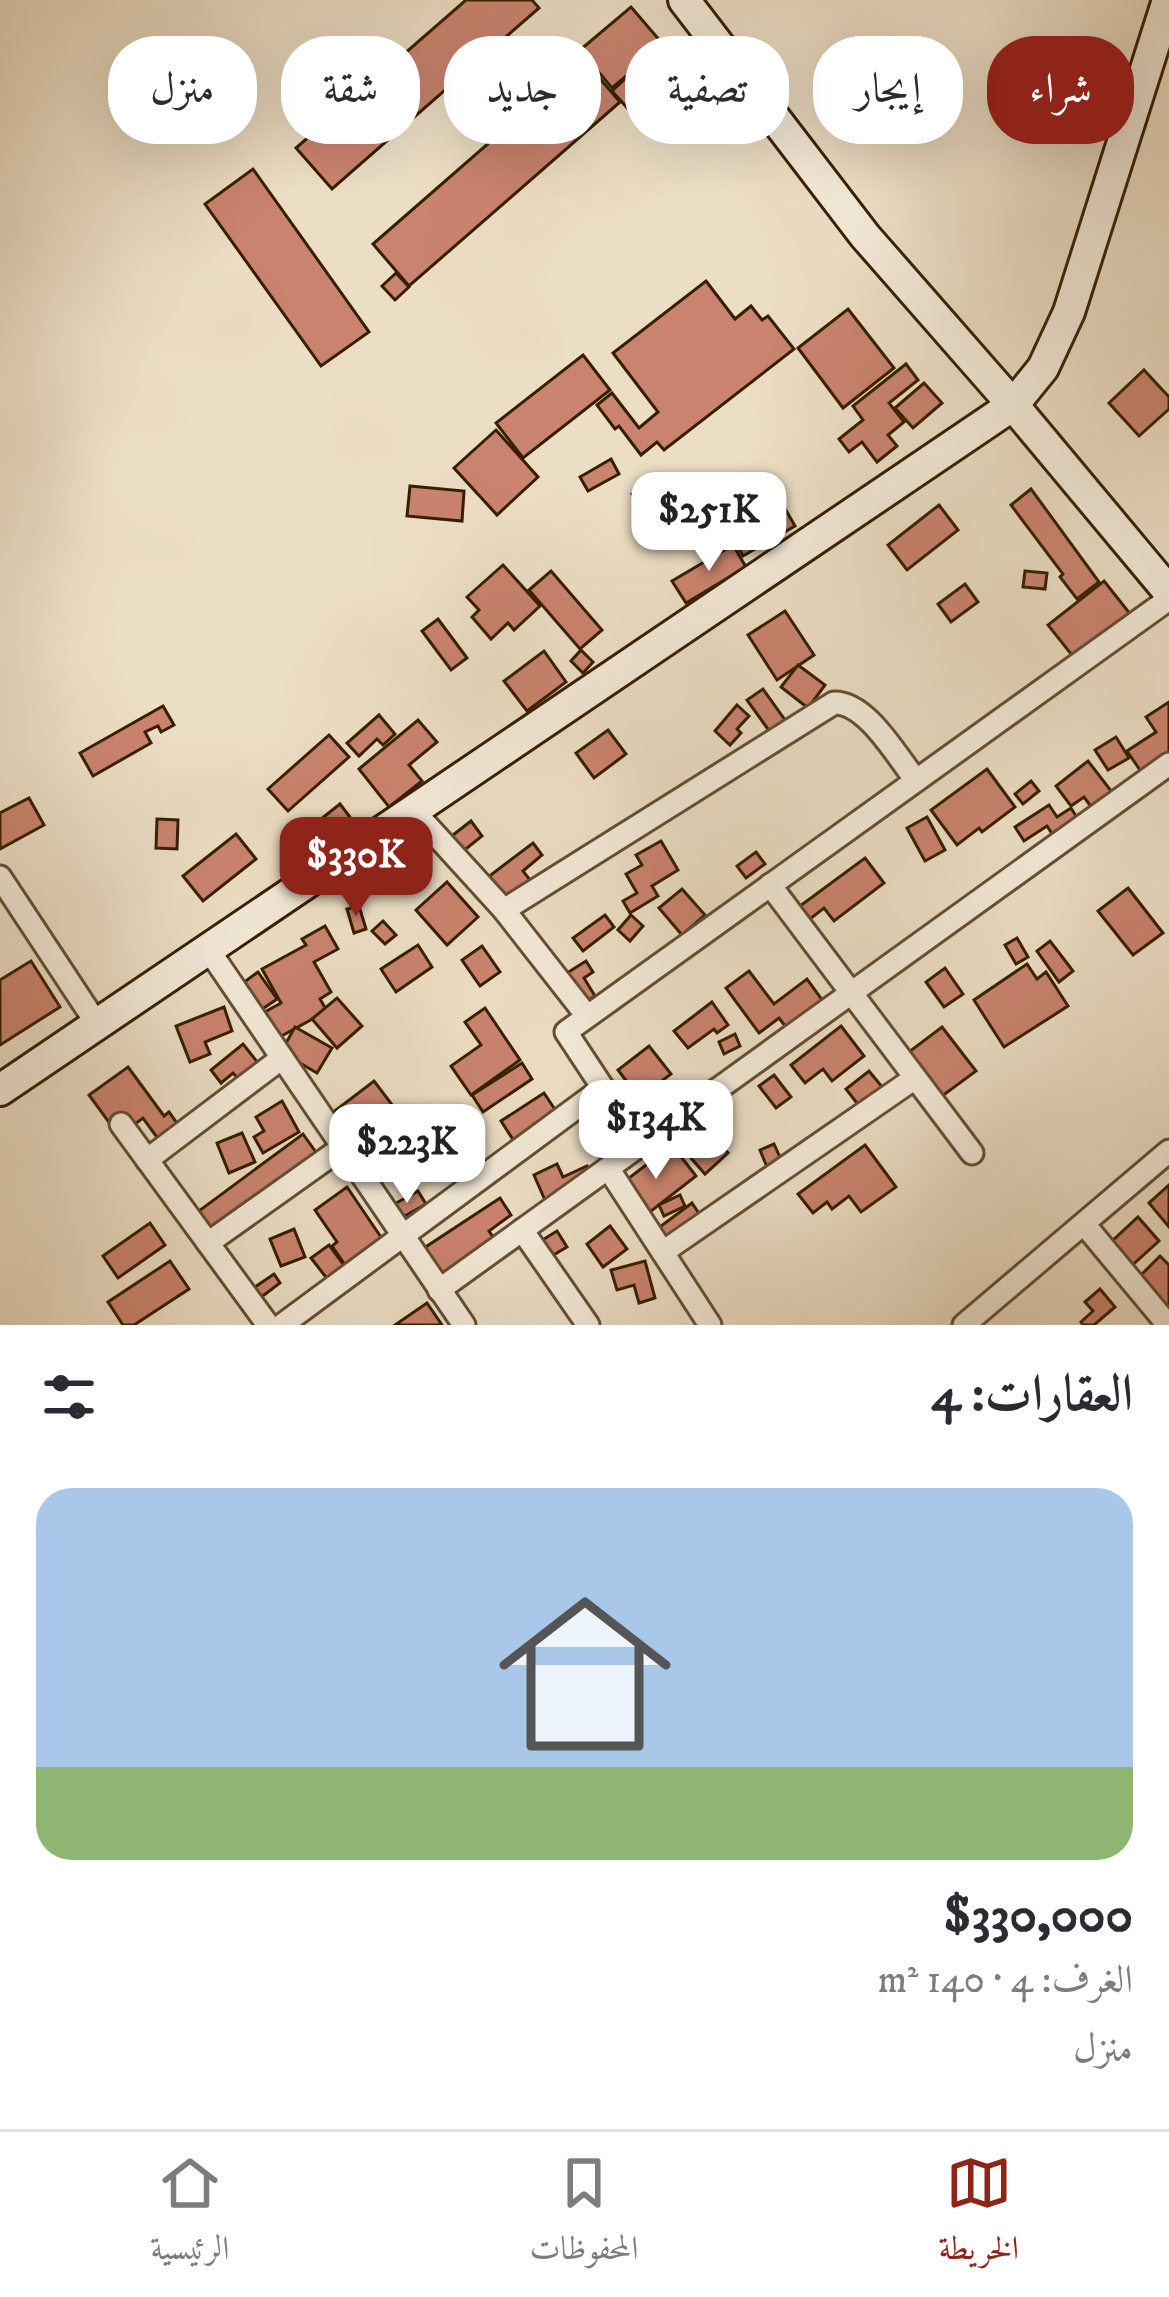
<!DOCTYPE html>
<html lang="ar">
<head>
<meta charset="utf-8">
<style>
	body { margin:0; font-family:"IM FELL DW Pica",Amiri,serif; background:#f2f2f3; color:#2b2b33; direction:rtl; height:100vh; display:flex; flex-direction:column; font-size:45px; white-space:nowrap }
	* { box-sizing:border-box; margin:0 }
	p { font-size:39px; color:#7c7c81 }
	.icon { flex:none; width:66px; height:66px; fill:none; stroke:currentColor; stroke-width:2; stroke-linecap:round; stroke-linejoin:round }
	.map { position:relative; height:1325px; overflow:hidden; direction:ltr }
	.drawer { display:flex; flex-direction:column; background:#fff; flex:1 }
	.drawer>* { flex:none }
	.hud { position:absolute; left:36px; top:36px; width:1098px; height:108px; direction:rtl; display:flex; gap:24px }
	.price { position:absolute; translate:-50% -102px; padding:0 27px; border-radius:24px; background:#fff; color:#222; font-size:39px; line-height:78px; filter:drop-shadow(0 3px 6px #0008) }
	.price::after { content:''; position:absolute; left:50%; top:72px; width:36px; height:27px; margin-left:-18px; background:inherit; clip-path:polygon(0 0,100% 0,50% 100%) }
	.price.on { background:#8f2418; color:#fff }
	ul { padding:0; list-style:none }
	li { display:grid; align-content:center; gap:24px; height:636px; padding:0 36px }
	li+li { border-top:3px solid #e1e1e2 }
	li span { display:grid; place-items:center; height:372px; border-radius:36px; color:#555 }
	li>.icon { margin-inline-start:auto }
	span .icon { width:216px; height:216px; fill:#fffc; stroke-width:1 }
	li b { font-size:51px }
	h2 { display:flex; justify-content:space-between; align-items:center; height:144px; padding:0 36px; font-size:51px }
	.chip { padding:0 42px; border-radius:48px; background:#fff; box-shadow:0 12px 48px #0002; font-size:42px; line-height:108px }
	.chip.on { background:#8f2418; color:#fff }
	.dock { display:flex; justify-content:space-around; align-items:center; height:168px; border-top:3px solid #e1e1e2; background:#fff; font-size:33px; color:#7c7c81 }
	.dock a { display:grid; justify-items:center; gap:6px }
	.dock .on { color:#8f2418 }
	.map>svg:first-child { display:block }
	.building { fill:#ca836f; stroke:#361e00; stroke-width:3 }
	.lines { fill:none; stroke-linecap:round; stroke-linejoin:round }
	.minor-casing { stroke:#644e31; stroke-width:27 }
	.secondary-casing { stroke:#361e00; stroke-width:36 }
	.minor { stroke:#f3ead9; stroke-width:21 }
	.secondary { stroke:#f3ead9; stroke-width:30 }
</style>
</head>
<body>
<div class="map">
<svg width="1169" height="1325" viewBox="0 0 1169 1325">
	<rect width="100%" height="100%" fill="#ecdec5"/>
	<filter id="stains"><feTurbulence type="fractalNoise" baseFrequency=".00167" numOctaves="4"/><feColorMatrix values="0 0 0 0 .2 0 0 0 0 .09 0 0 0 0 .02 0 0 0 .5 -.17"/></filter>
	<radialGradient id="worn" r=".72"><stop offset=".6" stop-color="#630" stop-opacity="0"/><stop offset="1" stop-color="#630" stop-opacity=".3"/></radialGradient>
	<g class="building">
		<path d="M466,0H532L539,8L332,189L296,148Z"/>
		<path d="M631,7L680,64L655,86L638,66L612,88L580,50Z"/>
		<path d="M584,60L620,102L409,286L373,244Z"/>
		<path d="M637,68L656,89L631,112L612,91Z"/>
		<path d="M253,169L369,332L321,366L205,204Z"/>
		<path d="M396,273L409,287L395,300L382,286Z"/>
		<path d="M706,281L735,319L751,306L762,320L768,316L794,349L664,450L657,442L641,455L619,426L615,429L597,405L612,393L639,428L658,412L613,353Z"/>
		<path d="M848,309L894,368L843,408L798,348Z"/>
		<path d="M583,355L610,390L523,458L496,423Z"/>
		<path d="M906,364L918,380L889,403L904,422L888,435L897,446L877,462L862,442L849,452L839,439L863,420L853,406Z"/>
		<path d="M1144,370L1169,397V409L1139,436L1109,403Z"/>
		<path d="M924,383L942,403L913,428L895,408Z"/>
		<path d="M496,430L538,477L497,515L454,468Z"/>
		<path d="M611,459L619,474L588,491L580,477Z"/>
		<path d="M410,486L464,491L462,521L407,516Z"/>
		<path d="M644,489L652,509L641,514L632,494Z"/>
		<path d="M1031,489L1099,582L1077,599L1060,577L1063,574L1011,505Z"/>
		<path d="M749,493L755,505L776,493L795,526L743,556L718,511Z"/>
		<path d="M939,505L958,530L907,570L888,545Z"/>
		<path d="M733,545L746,567L686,603L672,581Z"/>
		<path d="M503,565L540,606L514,630L508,623L491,639L472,617L479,610L467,597Z"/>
		<path d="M551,571L602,630L580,649L529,590Z"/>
		<path d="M1025,571L1047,573L1045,589L1023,587Z"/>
		<path d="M1104,581L1131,615L1075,659L1048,625Z"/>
		<path d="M965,584L978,602L951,622L938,604Z"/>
		<path d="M785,611L814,655L777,680L748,635Z"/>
		<path d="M438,619L467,658L451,670L422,631Z"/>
		<path d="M581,650L593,662L583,673L571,661Z"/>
		<path d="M544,651L566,682L527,711L504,681Z"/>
		<path d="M798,665L825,685L808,708L781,687Z"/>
		<path d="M763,689L785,720L770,732L747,700Z"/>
		<path d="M1169,702V758L1144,776L1127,751L1156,732L1146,717Z"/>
		<path d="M737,705L749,716L737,729L741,733L730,745L715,731Z"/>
		<path d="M163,706L174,725L161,732L158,726L145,732L151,743L93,776L80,753Z"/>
		<path d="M379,715L395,734L383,745L377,739L359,756L347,743Z"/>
		<path d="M418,720L437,742L409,765L422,781L389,807L359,769Z"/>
		<path d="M608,730L626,754L594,778L576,753Z"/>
		<path d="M329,735L349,757L288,811L268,789Z"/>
		<path d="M1116,737L1129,758L1108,770L1095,750Z"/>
		<path d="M1088,761L1115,796L1095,812L1084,797L1071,806L1056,786Z"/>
		<path d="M987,769L1015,807L982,832L979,828L957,845L931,810Z"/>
		<path d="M1031,781L1039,791L1023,804L1015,794Z"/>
		<path d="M29,798L44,825L0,849V813Z"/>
		<path d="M340,804L356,825L334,843L329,837L318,846L306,831Z"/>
		<path d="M1049,805L1057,817L1071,808L1081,824L1056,840L1047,826L1024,841L1015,827Z"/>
		<path d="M927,817L945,850L925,861L907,828Z"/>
		<path d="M157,819L178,820L177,849L156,848Z"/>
		<path d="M471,821L482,836L456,857L444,842Z"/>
		<path d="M236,834L256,859L203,901L183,876Z"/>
		<path d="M661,841L678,870L652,886L658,896L630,913L623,901L637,893L626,874L642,865L636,855Z"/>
		<path d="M533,843L542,855L523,871L533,884L496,913L475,887Z"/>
		<path d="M756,852L765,864L746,878L737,866Z"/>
		<path d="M865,858L884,883L834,921L824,908L810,919L800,906Z"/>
		<path d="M447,882L478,917L447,945L416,910Z"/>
		<path d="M1128,888L1163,933L1133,955L1098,911Z"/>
		<path d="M682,889L705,915L682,935L659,908Z"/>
		<path d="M359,906L366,929L354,933L347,909Z"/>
		<path d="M605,915L614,927L583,951L573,938Z"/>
		<path d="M631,915L643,926L630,941L618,930Z"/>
		<path d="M383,921L396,935L385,944L372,931Z"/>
		<path d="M325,926L338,949L314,962L331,992L320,999L327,1011L267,1044L254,1018L281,1003L262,969L306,945L302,939Z"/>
		<path d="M1017,938L1028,957L1016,964L1005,945Z"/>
		<path d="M1050,941L1073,971L1059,982L1037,951Z"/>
		<path d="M418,945L432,967L396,992L381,969Z"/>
		<path d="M482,946L500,972L480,986L462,960Z"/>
		<path d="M31,961L60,1007L0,1045V980Z"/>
		<path d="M586,961L593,972L584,978L595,996L575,1009L556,980Z"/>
		<path d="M1027,964L1037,979L1046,972L1068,1006L1004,1047L974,1000Z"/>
		<path d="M945,968L963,994L944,1007L926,982Z"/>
		<path d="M749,971L774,1004L807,979L828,1008L792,1035L779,1018L759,1033L726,988Z"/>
		<path d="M258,972L277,999L258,1012L239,986Z"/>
		<path d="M337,998L362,1026L337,1048L312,1019Z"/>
		<path d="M712,1002L728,1025L717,1033L714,1029L688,1048L674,1031Z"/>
		<path d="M224,1007L232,1031L205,1042L210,1054L190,1062L176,1026Z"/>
		<path d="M485,1008L520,1060L471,1095L451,1066L481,1045L465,1022Z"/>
		<path d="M841,1026L864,1056L832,1081L823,1069L805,1083L791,1065Z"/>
		<path d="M295,1027L332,1048L317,1073L281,1052Z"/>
		<path d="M942,1027L976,1071L930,1105L897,1061Z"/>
		<path d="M735,1034L740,1046L724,1054L719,1042Z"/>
		<path d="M243,1044L266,1073L247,1089L233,1073L221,1083L211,1070Z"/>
		<path d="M649,1046L671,1074L639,1098L618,1070Z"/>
		<path d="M522,1063L532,1079L483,1112L472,1095Z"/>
		<path d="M128,1067L164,1116L169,1112L181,1129L161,1143L143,1118L119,1136L89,1095Z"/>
		<path d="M869,1071L883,1088L860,1107L846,1089Z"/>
		<path d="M774,1075L791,1097L776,1108L759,1086Z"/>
		<path d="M374,1081L396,1110L345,1150L323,1120Z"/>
		<path d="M544,1093L564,1123L521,1152L501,1121Z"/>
		<path d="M282,1101L299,1132L263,1153L254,1137L264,1131L256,1117Z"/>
		<path d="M612,1117L635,1143L609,1167L585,1141Z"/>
		<path d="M706,1124L713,1137L686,1152L679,1140Z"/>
		<path d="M242,1133L255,1162L229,1173L217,1143Z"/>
		<path d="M303,1134L325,1165L206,1253L184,1222Z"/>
		<path d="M714,1137L728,1153L705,1174L691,1158Z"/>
		<path d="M774,1144L784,1166L769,1172L760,1150Z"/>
		<path d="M672,1145L696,1176L641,1219L616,1188Z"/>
		<path d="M865,1145L896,1187L861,1212L849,1196L832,1209L827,1202L813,1213L798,1194Z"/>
		<path d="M438,1153L446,1169L411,1185L403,1169Z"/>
		<path d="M557,1164L563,1177L587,1166L596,1186L548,1207L534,1175Z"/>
		<path d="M1169,1185V1227L1149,1203Z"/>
		<path d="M347,1187L387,1246L350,1272L332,1246L337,1242L315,1210Z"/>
		<path d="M418,1191L426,1204L396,1221L389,1207Z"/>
		<path d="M680,1195L685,1206L664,1216L659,1205Z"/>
		<path d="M500,1198L511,1215L489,1231L499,1246L440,1284L418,1252Z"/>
		<path d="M692,1203L704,1221L666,1250L653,1232Z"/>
		<path d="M1138,1217L1159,1241L1118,1278L1097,1255Z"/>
		<path d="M150,1223L165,1245L118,1278L103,1256Z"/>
		<path d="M610,1226L627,1249L603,1267L587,1244Z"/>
		<path d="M294,1229L305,1257L281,1266L270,1239Z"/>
		<path d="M557,1231L567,1247L545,1260L536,1244Z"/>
		<path d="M329,1245L349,1272L332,1285L311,1258Z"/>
		<path d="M1160,1256L1169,1265V1310L1131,1285Z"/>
		<path d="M170,1261L189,1289L134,1325H123L108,1302Z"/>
		<path d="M645,1261L655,1298L639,1303L634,1285L617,1290L611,1270Z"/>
		<path d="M274,1274L280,1283L256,1301L249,1291Z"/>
		<path d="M1100,1289L1115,1307L1094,1325H1083L1081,1322L1093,1311L1085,1302Z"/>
		<path d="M427,1303L442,1325H395Z"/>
	</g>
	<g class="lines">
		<defs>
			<g id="minor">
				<path d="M413,810L504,910L587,1016"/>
				<path d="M0,877L97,1024"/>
				<path d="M770,885L972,1153"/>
				<path d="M504,910L834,703C866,702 896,755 915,779"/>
				<path d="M208,949L464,1325"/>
				<path d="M121,1124L268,1325"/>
				<path d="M147,1160L282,1058"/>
				<path d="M608,1168L710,1325"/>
				<path d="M1084,1224L1168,1325"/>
				<path d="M522,1230L588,1325"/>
				<path d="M208,1243L343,1147"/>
				<path d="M663,1252L915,1078"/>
				<path d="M439,1290L1169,764"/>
				<path d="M282,1325L603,1088L566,1032L1169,599"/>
				<path d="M964,1325L1169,1151"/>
			</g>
			<g id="secondary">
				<path d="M684,0L865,236L1013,405L1169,592"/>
				<path d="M0,1090L1013,405L1043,368L1069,312L1168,0"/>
			</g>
		</defs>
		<use href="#minor" class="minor-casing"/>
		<use href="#secondary" class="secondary-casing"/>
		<use href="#minor" class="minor"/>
		<use href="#secondary" class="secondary"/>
	</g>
	<rect width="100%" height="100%" filter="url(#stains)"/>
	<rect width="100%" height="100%" fill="url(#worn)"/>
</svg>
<b class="price" style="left:709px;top:574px">$251K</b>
<b class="price on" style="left:356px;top:919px">$330K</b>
<b class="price" style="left:656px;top:1182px">$134K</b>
<b class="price" style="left:407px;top:1206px">$223K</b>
<div class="hud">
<a class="chip on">شراء</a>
<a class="chip">إيجار</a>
<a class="chip">تصفية</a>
<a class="chip">جديد</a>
<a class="chip">شقة</a>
<a class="chip">منزل</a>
</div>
</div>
<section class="drawer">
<h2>العقارات: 4<svg class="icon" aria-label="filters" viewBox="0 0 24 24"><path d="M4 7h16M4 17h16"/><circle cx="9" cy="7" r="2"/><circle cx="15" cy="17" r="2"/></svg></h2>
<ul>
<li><span style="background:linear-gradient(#a9c7e8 75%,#8fb573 0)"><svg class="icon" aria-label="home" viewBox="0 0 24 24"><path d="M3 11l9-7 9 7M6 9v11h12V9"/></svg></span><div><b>$330,000</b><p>الغرف: 4 · 140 m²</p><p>منزل</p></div></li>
</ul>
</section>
<nav class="dock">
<a class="on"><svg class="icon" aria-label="map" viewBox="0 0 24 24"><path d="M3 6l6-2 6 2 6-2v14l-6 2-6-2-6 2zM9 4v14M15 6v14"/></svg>الخريطة</a>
<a><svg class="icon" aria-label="saved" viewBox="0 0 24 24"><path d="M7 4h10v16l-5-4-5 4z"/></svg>المحفوظات</a>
<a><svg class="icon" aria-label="home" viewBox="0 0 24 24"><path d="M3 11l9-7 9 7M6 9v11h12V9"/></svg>الرئيسية</a>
</nav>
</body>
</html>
